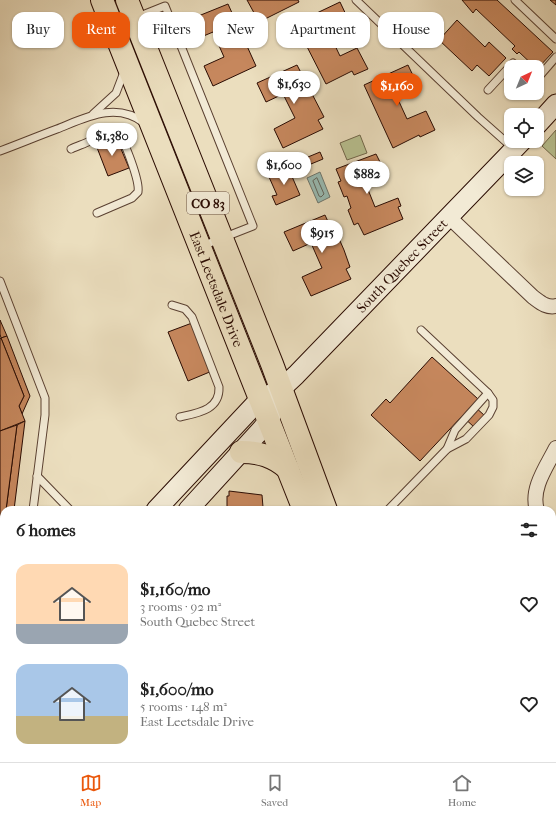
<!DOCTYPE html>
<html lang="en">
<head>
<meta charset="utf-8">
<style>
	body { margin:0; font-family:"IM FELL French Canon",serif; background:#f6f6f6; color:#222; height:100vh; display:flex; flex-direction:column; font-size:15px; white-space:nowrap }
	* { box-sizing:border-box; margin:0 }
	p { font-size:13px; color:#767676 }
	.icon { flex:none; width:22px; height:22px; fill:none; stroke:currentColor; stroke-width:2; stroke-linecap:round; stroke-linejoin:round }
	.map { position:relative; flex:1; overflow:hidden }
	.panel { position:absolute; left:0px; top:506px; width:556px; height:256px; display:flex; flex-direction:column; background:#fff; border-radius:12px 12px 0 0; box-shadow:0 1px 3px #0004 }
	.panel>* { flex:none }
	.top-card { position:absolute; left:12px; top:12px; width:532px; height:36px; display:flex; gap:8px }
	.needle { width:26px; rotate:43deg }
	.controls { position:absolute; left:504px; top:60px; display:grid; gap:8px }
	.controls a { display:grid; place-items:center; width:40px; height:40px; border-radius:8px; background:#fff; box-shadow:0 1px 3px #0004; font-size:20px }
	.price { position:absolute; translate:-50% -34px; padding:0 9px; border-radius:14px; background:#fff; color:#222; font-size:13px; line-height:26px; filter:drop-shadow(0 1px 2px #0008) }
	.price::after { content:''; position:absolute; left:50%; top:24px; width:12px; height:9px; margin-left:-6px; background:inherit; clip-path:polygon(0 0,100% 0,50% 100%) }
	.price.active { background:#ea580c; color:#fff }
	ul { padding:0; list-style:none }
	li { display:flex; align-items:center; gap:12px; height:100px; padding:0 16px }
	li span { display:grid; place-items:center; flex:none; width:112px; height:80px; border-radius:12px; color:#555 }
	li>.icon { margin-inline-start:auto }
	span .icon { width:48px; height:48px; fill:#fffc; stroke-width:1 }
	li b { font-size:17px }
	h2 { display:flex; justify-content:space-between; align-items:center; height:48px; padding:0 16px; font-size:17px }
	.pill { padding:0 14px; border-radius:12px; background:#fff; box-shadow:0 1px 3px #0004; font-size:14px; line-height:36px }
	.pill.active { background:#ea580c; color:#fff }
	.tab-bar { display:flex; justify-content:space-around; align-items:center; height:56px; border-top:1px solid #e0e0e0; background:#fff; font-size:11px; color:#767676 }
	.tab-bar a { display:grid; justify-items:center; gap:2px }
	.tab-bar .active { color:#ea580c }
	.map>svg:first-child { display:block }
	.green { fill:#b8c191; stroke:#71664a }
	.water { fill:#98bcb4; stroke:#6c756d }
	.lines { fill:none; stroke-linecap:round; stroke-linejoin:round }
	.shore { stroke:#61645b; stroke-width:1 }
	.stream { stroke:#6c756d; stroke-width:4 }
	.building { fill:#c6875d; stroke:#2a0b02 }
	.service-casing { stroke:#5a4031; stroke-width:9 }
	.minor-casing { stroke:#5a4031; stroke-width:16 }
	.secondary-casing { stroke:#2a0b02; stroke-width:21 }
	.primary-casing { stroke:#2a0b02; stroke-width:24 }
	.service { stroke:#f2ead5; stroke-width:7 }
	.minor { stroke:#f2ead5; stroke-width:14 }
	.secondary { stroke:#f2ead5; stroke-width:19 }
	.primary { stroke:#ebdebe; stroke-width:22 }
	.labels { text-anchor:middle; stroke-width:3.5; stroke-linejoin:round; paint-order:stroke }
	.shield { fill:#f2ead5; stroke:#664e41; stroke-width:1 }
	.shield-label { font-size:13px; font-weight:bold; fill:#2a0b02 }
	.street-label { font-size:14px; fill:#2a0b02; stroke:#f2ead5 }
</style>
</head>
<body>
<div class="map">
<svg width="556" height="762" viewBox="0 0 556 762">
	<rect width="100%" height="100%" fill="#ebdebe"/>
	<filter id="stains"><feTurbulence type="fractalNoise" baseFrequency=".005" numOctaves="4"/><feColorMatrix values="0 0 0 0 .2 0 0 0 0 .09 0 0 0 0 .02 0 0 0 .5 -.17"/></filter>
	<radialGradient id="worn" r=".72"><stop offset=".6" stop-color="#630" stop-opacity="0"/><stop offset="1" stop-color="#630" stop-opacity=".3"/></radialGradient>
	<g class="green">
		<path d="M556,130V159L542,146Z"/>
		<path d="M360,135L367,153L347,160L340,143Z"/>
		<path d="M0,611H4V644L0,648Z"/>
	</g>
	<path class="water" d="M320,172L330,197L318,203L307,178Z"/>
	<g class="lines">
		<path class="shore" d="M317,178L324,194L321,197L319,196L313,181Z"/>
		<path class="stream" d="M149,762L150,758"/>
	</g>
	<g class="building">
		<path d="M247,0H298L299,2L259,22Z"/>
		<path d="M462,0H497L553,52L537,69L519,52L517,54L512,49L515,46L476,9L473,13Z"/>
		<path d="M550,0H556V5Z"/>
		<path d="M340,2L349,21L328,31L340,56L357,48L368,69L354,75L352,71L326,84L300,33L305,30L300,21Z"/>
		<path d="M228,4L256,66L213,86L204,66L224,57L213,32L194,40L186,21Z"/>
		<path d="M457,20L485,47L489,42L506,58L489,76L477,65L472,71L439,40Z"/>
		<path d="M297,65L324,117L318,120L323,129L283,148L274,129L295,118L283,94L266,102L257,83Z"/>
		<path d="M408,65L417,84L396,95L407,119L426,111L435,130L420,137L419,135L393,148L364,85Z"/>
		<path d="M116,137L129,168L108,176L96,145Z"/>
		<path d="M320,152L323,159L311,164L308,157Z"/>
		<path d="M376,154L382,166L385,165L388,172L365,182L375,207L398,198L401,206L398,207L403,219L364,235L358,223L354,225L348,210L351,208L347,196L344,197L338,182L341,181L336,169Z"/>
		<path d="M287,165L300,195L276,205L272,196L277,195L269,177L282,171L281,168Z"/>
		<path d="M325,215L330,226L333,225L344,250L350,267L346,269L351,279L311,296L302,277L322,268L311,243L293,251L284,232Z"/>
		<path d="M0,320L7,336L1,338L0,334Z"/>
		<path d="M192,323L212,371L188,381L168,332Z"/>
		<path d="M7,336L30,396L22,414L19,406L24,396L1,338Z"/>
		<path d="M1,338L24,396L19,406L25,421L0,431V339Z"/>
		<path d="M432,357L478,399L420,461L371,415L386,399L390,403Z"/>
		<path d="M473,405L485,416L474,427L462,416Z"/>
		<path d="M25,421L14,510H6L17,425Z"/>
		<path d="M17,425L6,510H4L0,557V431Z"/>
		<path d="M229,491L262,495L263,507H261V510H224V507L227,508V496H229Z"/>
		<path d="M4,526V566H0Z"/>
		<path d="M552,573L556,577V642L552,646Z"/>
		<path d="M552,698L556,703V715L552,719Z"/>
		<path d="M556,715V729L552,725V719Z"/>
		<path d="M32,758H44L43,762H32Z"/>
		<path d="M169,758H207L239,762H169Z"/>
		<rect x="250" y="758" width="32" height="4"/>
		<path d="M297,758H321L320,762H296Z"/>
		<path d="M342,758H361L360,762H341Z"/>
		<path d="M484,758H495L497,762H486Z"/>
		<path d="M525,758L529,762H512L509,759Z"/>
		<path d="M64,760L85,762H64Z"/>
	</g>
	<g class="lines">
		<defs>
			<g id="service">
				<path d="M356,0L478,117L514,149"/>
				<path d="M515,0L556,39"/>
				<path d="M135,18L165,6L253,226L202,246"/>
				<path d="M537,79L556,57"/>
				<path d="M488,90L513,63L518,67"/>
				<path d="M93,114L116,93L124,72"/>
				<path d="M71,149C77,146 84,144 90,141C99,136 104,126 116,131C124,137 140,182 138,192L132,198L97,213"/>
				<path d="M0,151C19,144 38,136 57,129C85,118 116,101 144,123"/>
				<path d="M0,281L45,398V415L33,510"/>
				<path d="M172,305L185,309L192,317L219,387C220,410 198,413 180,417"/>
				<path d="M447,449L455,430L488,393"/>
				<path d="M37,476L70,510"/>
				<path d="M388,510L447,449L466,439L489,415L493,407V400L488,393L421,330"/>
				<path d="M0,589L4,590"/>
				<path d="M552,661L556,657"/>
				<path d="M28,762V758"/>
			</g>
			<g id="minor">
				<path d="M449,217L533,297C540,302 546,308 556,306"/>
				<path d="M537,510C530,489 547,466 556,448"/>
				<path d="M552,528L556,532"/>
			</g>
			<g id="secondary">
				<path d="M537,125L556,104"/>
				<path id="s1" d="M156,510L260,399L281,389L296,375L522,141"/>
				<path d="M188,510L269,421L281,389"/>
				<path d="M0,678L4,674"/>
				<path d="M0,713L4,709"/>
			</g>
			<g id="primary">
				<path id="s2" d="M102,0L304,510"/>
				<path d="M127,0L272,364L326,510"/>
				<path d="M241,452C259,452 274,456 288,469"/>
				<path d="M402,758L404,762"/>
				<path d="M425,758L426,762"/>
			</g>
		</defs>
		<use href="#service" class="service-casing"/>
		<use href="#minor" class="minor-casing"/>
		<use href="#secondary" class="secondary-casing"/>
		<use href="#primary" class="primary-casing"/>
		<use href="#service" class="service"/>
		<use href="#minor" class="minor"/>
		<use href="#secondary" class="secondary"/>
		<use href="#primary" class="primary"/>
	</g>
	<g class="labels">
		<rect class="shield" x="187" y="192" width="42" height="22" rx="3"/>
		<g class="shield-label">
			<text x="208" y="208">CO 83</text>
		</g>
		<g class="street-label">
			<text dy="5" stroke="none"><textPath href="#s1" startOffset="348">South Quebec Street</textPath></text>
			<text dy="5" stroke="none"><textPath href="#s2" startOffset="311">East Leetsdale Drive</textPath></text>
		</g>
	</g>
	<rect width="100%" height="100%" filter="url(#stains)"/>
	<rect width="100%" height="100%" fill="url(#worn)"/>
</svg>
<div class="controls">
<a><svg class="needle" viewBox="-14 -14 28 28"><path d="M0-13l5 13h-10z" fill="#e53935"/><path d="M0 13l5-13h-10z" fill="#767676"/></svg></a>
<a><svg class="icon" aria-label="locate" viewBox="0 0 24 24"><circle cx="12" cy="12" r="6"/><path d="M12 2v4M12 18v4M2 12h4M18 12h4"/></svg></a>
<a><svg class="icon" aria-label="layers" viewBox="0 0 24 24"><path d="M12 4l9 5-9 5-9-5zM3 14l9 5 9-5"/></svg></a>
</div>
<b class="price" style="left:294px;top:105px">$1,630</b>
<b class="price active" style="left:397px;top:107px">$1,160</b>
<b class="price" style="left:112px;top:157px">$1,380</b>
<b class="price" style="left:284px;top:186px">$1,600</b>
<b class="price" style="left:367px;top:195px">$882</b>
<b class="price" style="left:322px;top:254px">$915</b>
<div class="top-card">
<a class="pill">Buy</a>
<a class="pill active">Rent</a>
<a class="pill">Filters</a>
<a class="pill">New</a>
<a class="pill">Apartment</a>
<a class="pill">House</a>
</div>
<section class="panel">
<h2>6 homes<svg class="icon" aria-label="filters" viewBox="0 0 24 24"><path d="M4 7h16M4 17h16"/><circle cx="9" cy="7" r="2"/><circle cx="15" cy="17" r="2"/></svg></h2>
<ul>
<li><span style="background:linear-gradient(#ffd9b3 75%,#9aa5b1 0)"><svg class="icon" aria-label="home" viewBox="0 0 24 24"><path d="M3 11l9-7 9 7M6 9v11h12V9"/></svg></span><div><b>$1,160/mo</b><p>3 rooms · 92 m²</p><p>South Quebec Street</p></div><svg class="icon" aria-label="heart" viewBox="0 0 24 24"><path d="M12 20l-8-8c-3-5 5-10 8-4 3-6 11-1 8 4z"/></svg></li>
<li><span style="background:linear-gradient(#a9c7e8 65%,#c2b280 0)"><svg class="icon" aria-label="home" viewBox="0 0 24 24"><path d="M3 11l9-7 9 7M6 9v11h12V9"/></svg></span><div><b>$1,600/mo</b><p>5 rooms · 148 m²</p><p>East Leetsdale Drive</p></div><svg class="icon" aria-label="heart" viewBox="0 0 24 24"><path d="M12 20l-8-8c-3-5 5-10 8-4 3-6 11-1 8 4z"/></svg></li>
</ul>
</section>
</div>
<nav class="tab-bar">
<a class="active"><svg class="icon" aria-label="map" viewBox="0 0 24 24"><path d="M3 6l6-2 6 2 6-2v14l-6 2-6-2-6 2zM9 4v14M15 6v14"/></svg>Map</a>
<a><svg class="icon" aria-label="saved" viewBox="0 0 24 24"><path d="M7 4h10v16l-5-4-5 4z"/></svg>Saved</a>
<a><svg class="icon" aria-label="home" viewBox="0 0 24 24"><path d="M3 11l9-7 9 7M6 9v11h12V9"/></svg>Home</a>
</nav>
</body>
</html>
